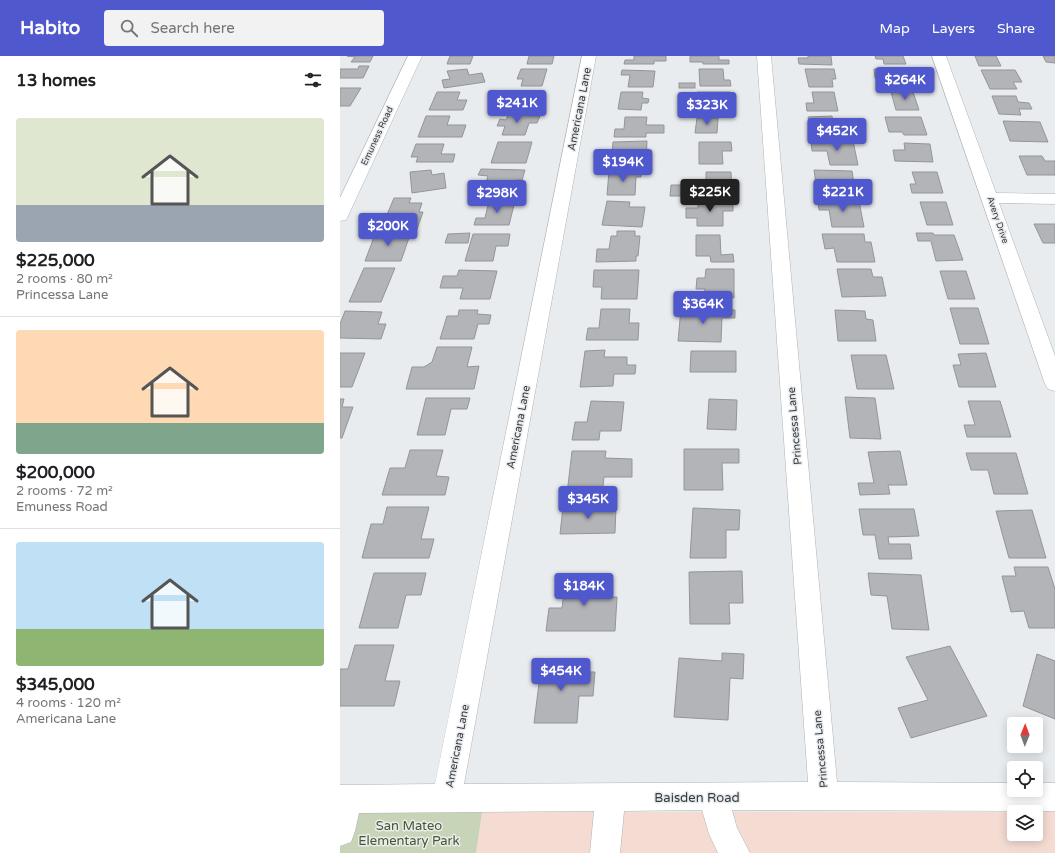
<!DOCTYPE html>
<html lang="en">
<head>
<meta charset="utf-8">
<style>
	body { margin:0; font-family:"Varela Round",sans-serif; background:#f2f2f2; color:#202124; height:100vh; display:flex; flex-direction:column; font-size:15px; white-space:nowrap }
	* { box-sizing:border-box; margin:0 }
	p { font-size:13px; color:#757577 }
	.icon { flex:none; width:22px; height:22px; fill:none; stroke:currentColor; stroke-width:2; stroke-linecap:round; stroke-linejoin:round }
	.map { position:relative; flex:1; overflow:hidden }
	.side { display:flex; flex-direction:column; background:#fff; width:340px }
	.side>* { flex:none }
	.needle { width:26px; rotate:1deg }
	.buttons { position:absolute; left:667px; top:661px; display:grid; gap:8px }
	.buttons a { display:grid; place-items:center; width:36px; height:36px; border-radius:4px; background:#fff; box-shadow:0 2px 10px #0003; font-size:20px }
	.price { position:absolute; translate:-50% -34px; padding:0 9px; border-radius:4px; background:#5058ce; color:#fff; font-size:13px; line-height:26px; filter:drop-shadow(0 1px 2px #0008) }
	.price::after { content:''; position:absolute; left:50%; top:24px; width:12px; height:9px; margin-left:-6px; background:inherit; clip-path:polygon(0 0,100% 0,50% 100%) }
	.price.selected { background:#222; color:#fff }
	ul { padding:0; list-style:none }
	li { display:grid; align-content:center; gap:8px; height:212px; padding:0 16px }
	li+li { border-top:1px solid #e0e0e0 }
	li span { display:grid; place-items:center; height:124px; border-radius:4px; color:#555 }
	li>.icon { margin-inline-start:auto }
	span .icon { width:72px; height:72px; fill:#fffc; stroke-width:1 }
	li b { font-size:17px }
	h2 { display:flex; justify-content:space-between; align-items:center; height:48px; padding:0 16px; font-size:17px }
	header { display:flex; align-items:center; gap:24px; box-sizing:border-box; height:56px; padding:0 20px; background:#5058ce; color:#fff }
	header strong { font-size:19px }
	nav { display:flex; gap:22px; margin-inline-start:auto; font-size:14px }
	.search { width:280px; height:36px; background:#f2f2f2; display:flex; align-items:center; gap:10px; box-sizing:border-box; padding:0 14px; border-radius:4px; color:#757577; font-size:15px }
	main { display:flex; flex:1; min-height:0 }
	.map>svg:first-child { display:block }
	.education { fill:#f5dcd3 }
	.green { fill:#c7d4b7 }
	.building { fill:#b2b4b8; stroke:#939599 }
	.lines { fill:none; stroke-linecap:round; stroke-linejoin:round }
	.minor-casing { stroke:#b0b3b6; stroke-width:1 }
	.minor { fill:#fff; fill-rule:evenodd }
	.labels { text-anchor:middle; stroke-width:3; stroke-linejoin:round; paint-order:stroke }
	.far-street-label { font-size:9px; fill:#393a3b; stroke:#e9ecef }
	.street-label { font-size:11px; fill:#393a3b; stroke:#e9ecef }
	.near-street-label { font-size:13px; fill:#393a3b; stroke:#e9ecef }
	.near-park-label { font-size:13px; fill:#46592a; stroke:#e9ecef }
</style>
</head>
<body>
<header>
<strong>Habito</strong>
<div class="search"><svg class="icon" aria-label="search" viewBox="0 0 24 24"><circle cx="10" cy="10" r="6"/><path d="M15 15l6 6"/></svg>Search here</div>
<nav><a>Map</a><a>Layers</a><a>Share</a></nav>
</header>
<main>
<section class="side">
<h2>13 homes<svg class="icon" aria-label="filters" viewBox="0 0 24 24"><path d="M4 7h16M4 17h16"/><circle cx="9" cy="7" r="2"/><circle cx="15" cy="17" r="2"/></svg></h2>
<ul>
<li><span style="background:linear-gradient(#dfe7d0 70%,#9aa5b1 0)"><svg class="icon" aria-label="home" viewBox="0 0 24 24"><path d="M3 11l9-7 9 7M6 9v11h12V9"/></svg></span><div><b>$225,000</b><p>2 rooms · 80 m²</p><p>Princessa Lane</p></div></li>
<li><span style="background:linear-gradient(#ffd9b3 75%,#7fa58c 0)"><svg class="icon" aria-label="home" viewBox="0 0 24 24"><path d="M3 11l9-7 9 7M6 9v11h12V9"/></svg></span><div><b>$200,000</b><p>2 rooms · 72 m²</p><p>Emuness Road</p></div></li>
<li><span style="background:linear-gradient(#bfe0f5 70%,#8fb573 0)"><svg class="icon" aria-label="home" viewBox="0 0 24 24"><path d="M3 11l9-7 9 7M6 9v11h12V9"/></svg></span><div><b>$345,000</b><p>4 rooms · 120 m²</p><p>Americana Lane</p></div></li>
</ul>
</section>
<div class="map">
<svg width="715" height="797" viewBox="0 0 715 797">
	<rect width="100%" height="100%" fill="#e9ecef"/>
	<path class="education" d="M142,756H674V778H696V756H715V797H136Z"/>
	<path class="green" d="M142,756L136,797H0V757Z"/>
	<g class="building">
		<path d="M7,0H33L30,6H11L15,1Z"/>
		<path d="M110,0H133L130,8H107Z"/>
		<path d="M189,0H214L212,8H187Z"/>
		<path d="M294,0H326V5H314V8H284L285,4H294Z"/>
		<path d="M350,0H379V4H389V8H363V6H350Z"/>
		<path d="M468,0H491L492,9L459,8L458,2H468Z"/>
		<path d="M535,0H563L566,8H544L543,3H536Z"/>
		<path d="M635,0H656L661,10H639Z"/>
		<path d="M703,0H715V7L706,6Z"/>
		<path d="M19,10H29L23,22H0V13H18Z"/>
		<path d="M127,13L129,19L142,17L145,26L104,32L102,24L110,23L107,15Z"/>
		<path d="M181,13H207L202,30H181L183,23H177Z"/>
		<path d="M359,13H383L384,24H390L391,30H360Z"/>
		<path d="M465,13H494L496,23H492L493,31H469Z"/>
		<path d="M534,13L568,14L571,31L549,30L548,23L535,22Z"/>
		<path d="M282,14L315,15L313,31H288L290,19H281Z"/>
		<path d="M641,14H675L682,26H673L677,33H650Z"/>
		<rect x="339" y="27" width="16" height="5"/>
		<path d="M0,32H21L10,50H0Z"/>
		<path d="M171,35H197L194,47H203L201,55L190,54V52H166Z"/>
		<path d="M97,36H120L117,44H127L123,54H89Z"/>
		<path d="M281,36H303L302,42L309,43L308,47H302L301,54L278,53Z"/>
		<path d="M357,36H390L391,46H384V56H356Z"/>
		<path d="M472,36H494L498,55H467L466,47H474Z"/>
		<path d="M551,36H573L579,54H556Z"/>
		<path d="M652,40H676L678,46L689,47L692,53H679L681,59L659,58Z"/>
		<path d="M168,59L200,60L197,67H189L185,79H162L165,70H157L160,63L166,64Z"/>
		<path d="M86,60H110L107,69H126L122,81H78Z"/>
		<path d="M492,60L495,80H471L468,61Z"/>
		<path d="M285,61H307L306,69H324V77H306V81H274L275,73H284Z"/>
		<path d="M545,61H581L587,79H564L562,76H549Z"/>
		<path d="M357,62H378L377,77H355Z"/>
		<path d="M663,65L700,66L708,86L670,85Z"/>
		<path d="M307,85L306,107H279L280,97L272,98L273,86Z"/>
		<path d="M471,85H513L518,109H490L487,95H472Z"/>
		<path d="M158,86H192L186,107H151Z"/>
		<path d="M359,86H391L392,95H382L383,108H359Z"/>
		<path d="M564,87L590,88L593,106L555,105L553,94H565Z"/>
		<path d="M76,88H104L101,98H115L113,106H76L78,101H71Z"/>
		<path d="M679,100H702L705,105H715V119H687Z"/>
		<path d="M141,113L185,114L182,124H175L173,133L144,132L148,120L138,119Z"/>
		<path d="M91,114L92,119L104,117L106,132L72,137L70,116Z"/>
		<path d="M474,114L512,115L514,128H507L509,139H487L486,128H476Z"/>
		<path d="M269,115H301V121H296L295,139H267Z"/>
		<path d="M366,116H391L392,138H366Z"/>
		<path d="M572,116H597L603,137H572L570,128H576Z"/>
		<path d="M331,129H350L349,140H330Z"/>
		<path d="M54,142H71L69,147H82L79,156H83L77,173H50L54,161H46Z"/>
		<path d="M149,145H175L169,169H134L136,162H145Z"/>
		<path d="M267,145L290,146L289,151H305L302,171L262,169Z"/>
		<path d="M358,145H393V155H383V170H357V162H346V152H358Z"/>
		<path d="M478,145H519L524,171H492L489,154H479Z"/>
		<path d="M580,146H606L613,169H587Z"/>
		<path d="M694,168H715V187H703Z"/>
		<path d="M277,175H295V180H300L298,200H296V205L256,206L257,193H269L271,180H277Z"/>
		<path d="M36,176H71L61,205H25Z"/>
		<path d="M130,177L128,187H105L108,178Z"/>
		<path d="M576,177H593L594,179H614L623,204L596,205L591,185H578Z"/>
		<path d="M133,178H170L168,190H156L153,205H125Z"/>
		<path d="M482,178H524L525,186H531L535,206H497L494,192L485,193Z"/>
		<path d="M356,179H380L381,199L393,198L394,206H371L370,200H356Z"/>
		<path d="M24,212H55L41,246H9Z"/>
		<path d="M366,213H394V242L364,241L365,233H356L357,222H365Z"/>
		<path d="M497,213H531L533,221H542L546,240L502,241Z"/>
		<path d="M119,214L157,215L150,243H120L123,232H100L103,220H117Z"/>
		<path d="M254,214H299L297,243H261L262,231H253Z"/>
		<path d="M600,215H626L635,243H608Z"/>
		<path d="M610,252H638L649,288H620Z"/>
		<path d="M261,253H290L289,267H299L298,284H246L248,272H259Z"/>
		<path d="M341,253L395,254V262H382L381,286L338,285Z"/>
		<path d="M119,254H138L137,258L151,259L149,268H138L134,283H100L107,260H118Z"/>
		<path d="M495,254L525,255L526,263L533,264L536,285H498Z"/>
		<path d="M5,255L42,256L38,268H46L41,283L0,282V268Z"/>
		<path d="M97,291H132L127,311L139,310L134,333H66L72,311H84L92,306Z"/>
		<path d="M265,294L264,301H287V309H296L295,318H274L273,330L240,331L245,295Z"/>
		<path d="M351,295H396V316H350Z"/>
		<path d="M0,297H25L12,331H0Z"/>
		<path d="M646,297L656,331H619L613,309H621L618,298Z"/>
		<path d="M511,299H546L554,333H517Z"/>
		<path d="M505,341L535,342L541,383L510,382Z"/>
		<path d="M86,342H130L127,353H111L105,379H77Z"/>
		<path d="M0,343H4L2,351H13L2,382H0Z"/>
		<path d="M369,343L397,344L396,374L367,373Z"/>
		<path d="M251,345L284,346L281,375H260L259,384H232L235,366H247Z"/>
		<path d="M628,345H660L671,381H627L624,369H635Z"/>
		<path d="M344,393H399V407H382L383,434H344Z"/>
		<path d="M70,394H103L96,420L109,421L105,439H42L50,412H65Z"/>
		<path d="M232,395H266L265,402L292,403V421H264L262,438H227Z"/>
		<path d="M560,395L567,429H548L550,438L520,439L518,427H534L528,396Z"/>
		<path d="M626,397H676L688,438H654L648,414H631Z"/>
		<path d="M47,451H89L81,483H94L89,502H22L31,468H43Z"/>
		<path d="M223,451H276L275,477L220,478Z"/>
		<path d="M353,452L400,454L399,474H386V502H350Z"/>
		<path d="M519,453H574L579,480L548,481L549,488H570L572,503H539L535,479H523Z"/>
		<path d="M692,454L706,502H669L656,455Z"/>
		<path d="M674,511H708L715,533V572H689L684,555L671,556L662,520H676Z"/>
		<path d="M402,515L403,547H389L390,568H350L349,516Z"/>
		<path d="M34,517H86L81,539H66L58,572H19Z"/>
		<path d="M528,517L581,519L589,574L552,573L547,540L531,539Z"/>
		<path d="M226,520H264L263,541H277L275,575H206L209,552H222Z"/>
		<path d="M15,589H54L45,625H60L54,650H0V613H8Z"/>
		<path d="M610,590L647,660L571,682L558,652L588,644L566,601Z"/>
		<path d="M382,597L404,598L403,623L390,622L388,664L334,661L339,602L382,605Z"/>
		<path d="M697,598L715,605V663L683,650Z"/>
		<path d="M202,604H228L227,616H255L253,640H239L237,667H194Z"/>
	</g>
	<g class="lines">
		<defs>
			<g id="minor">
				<path d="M68,0H82L8,160L6,164L0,165V142Z"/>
				<path d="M242,0H256L124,728L468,726L417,0H431L497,726L674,727V734H696V727H715V755L392,754L397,772L410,797H378L369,778L362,754L284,755L280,797H250L254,755L19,757L15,775L11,786L0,790V729L95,728Z"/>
				<path d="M592,0H606L656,137L715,138V148L659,147L715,300V335L708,333L705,328Z"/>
			</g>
		</defs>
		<use href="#minor" class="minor-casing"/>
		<use href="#minor" class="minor"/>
	</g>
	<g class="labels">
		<g class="far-street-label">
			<text transform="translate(37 80) rotate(-65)" y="3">Emuness Road</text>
			<text transform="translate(658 164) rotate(71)" y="3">Avery Drive</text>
		</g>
		<g class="street-label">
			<text transform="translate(239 53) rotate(-79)" y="4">Americana Lane</text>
			<text transform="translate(454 370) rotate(-95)" y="4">Princessa Lane</text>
			<text transform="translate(178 371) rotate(-79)" y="4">Americana Lane</text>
			<text transform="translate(117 690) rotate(-79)" y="4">Americana Lane</text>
			<text transform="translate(480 693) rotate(-95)" y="4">Princessa Lane</text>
		</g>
		<g class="near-street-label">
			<text x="357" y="746">Baisden Road</text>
		</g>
		<g class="near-park-label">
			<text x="69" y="774">San Mateo<tspan x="69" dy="15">Elementary Park</tspan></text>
		</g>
	</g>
</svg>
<div class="buttons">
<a><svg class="needle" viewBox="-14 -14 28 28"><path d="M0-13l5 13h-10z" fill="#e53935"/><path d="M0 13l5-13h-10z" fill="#757577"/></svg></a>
<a><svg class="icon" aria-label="locate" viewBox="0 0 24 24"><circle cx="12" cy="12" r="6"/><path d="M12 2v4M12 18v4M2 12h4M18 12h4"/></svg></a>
<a><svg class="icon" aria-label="layers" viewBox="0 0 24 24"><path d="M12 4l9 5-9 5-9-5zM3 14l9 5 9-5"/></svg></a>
</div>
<b class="price" style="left:565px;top:45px">$264K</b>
<b class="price" style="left:177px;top:68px">$241K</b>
<b class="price" style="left:367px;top:70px">$323K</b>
<b class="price" style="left:497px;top:96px">$452K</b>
<b class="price" style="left:283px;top:127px">$194K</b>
<b class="price selected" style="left:370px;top:157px">$225K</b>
<b class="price" style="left:503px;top:157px">$221K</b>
<b class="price" style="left:157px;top:158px">$298K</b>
<b class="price" style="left:48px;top:191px">$200K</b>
<b class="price" style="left:363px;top:269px">$364K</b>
<b class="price" style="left:248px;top:464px">$345K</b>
<b class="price" style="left:244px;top:551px">$184K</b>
<b class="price" style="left:221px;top:636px">$454K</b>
</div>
</main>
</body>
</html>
